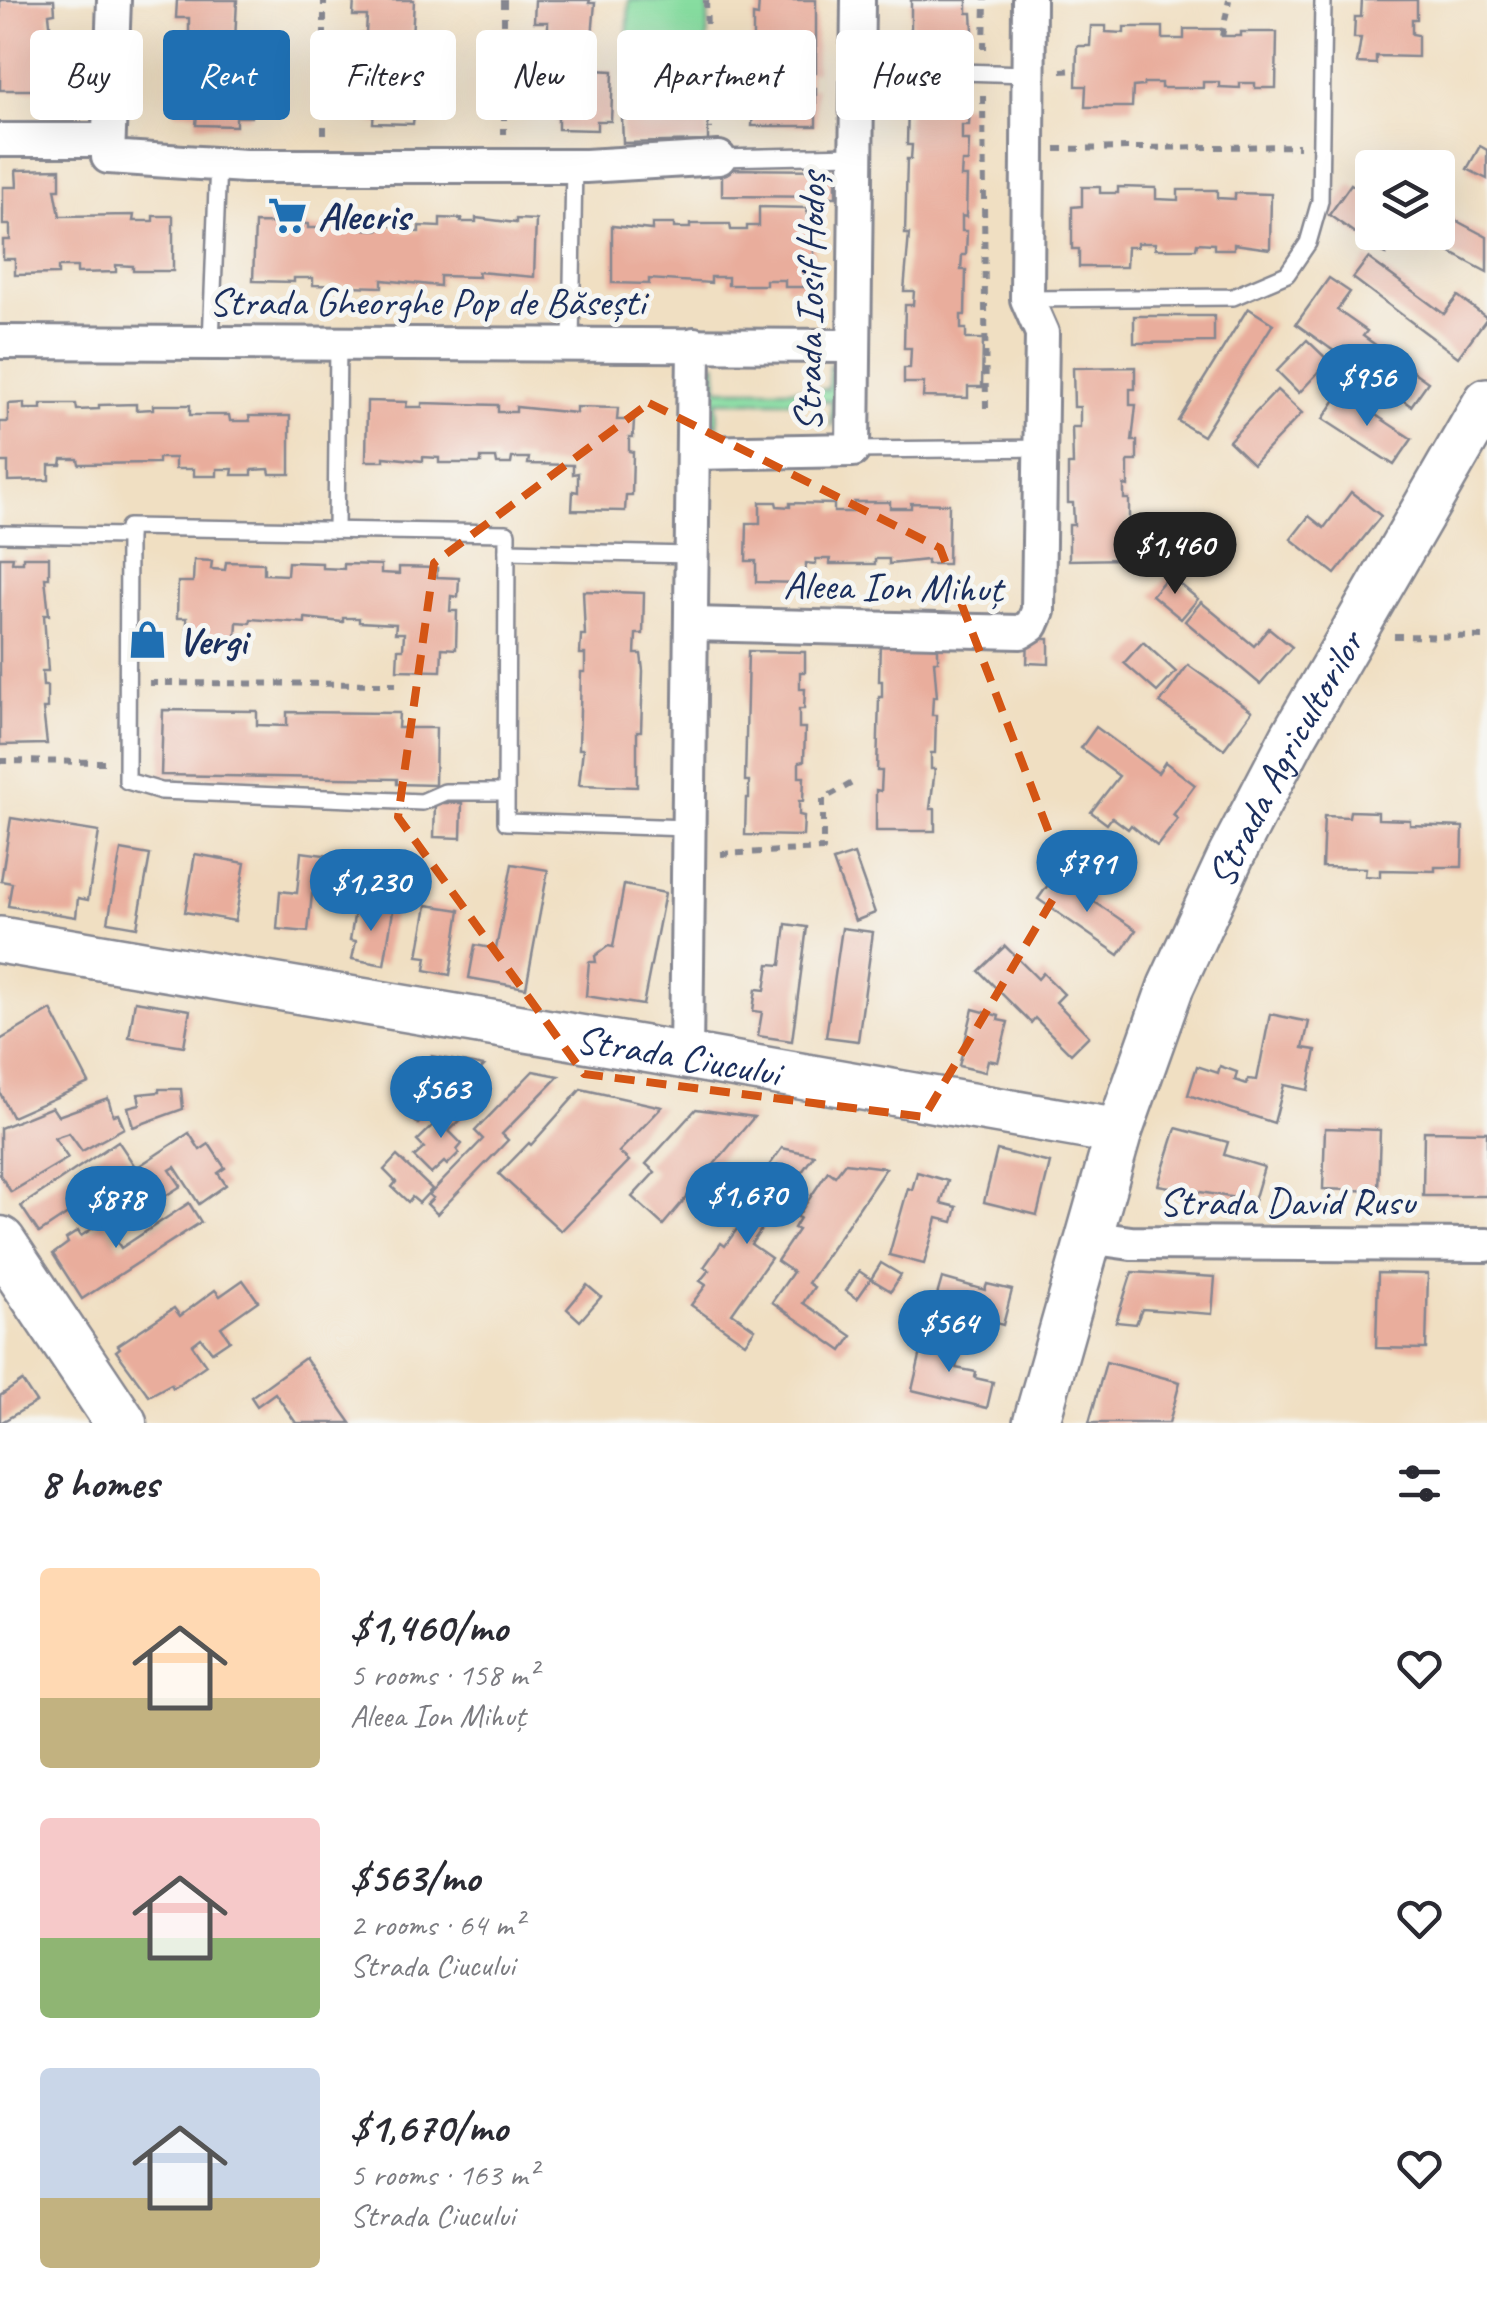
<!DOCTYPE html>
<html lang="en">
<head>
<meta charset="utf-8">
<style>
	body { margin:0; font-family:Caveat,sans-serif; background:#f2f2f3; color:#2b2b33; height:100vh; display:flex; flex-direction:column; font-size:38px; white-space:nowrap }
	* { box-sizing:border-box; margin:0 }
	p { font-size:32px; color:#7c7c81 }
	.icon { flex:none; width:55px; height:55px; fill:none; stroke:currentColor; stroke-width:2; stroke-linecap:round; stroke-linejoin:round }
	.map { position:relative; height:1423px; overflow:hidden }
	.panel { display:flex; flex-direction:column; background:#fff; flex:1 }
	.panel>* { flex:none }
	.banner { position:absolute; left:30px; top:30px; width:1428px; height:90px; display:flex; gap:20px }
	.controls { position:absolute; left:1355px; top:150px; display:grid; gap:20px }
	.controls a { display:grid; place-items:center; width:100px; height:100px; border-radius:10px; background:#fff; box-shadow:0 10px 40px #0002; font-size:50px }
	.price { position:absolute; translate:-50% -85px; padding:0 22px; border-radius:35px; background:#1f6fb2; color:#fff; font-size:32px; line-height:65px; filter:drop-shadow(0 2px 5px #0008) }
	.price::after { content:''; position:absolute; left:50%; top:60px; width:30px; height:22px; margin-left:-15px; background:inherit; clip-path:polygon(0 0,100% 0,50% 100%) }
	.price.selected { background:#222; color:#fff }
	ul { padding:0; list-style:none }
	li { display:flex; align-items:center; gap:30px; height:250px; padding:0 40px }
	li span { display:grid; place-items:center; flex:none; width:280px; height:200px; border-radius:10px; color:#555 }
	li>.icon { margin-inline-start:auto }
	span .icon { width:120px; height:120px; fill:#fffc; stroke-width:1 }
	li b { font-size:42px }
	h2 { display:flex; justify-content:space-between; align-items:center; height:120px; padding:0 40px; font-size:42px }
	.pill { padding:0 35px; border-radius:10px; background:#fff; box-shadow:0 10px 40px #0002; font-size:35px; line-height:90px }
	.pill.selected { background:#1f6fb2; color:#fff }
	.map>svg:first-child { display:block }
	.green { fill:#87dda0; stroke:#51867f; stroke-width:2.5 }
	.building { fill:#e9ad9c }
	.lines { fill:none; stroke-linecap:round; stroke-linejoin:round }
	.lane-casing { stroke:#868790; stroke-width:20 }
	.street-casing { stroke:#868790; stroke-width:38 }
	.secondary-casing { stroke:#868790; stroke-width:50 }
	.primary-casing { stroke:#868790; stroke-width:55 }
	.path { stroke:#868790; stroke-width:6; stroke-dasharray:8 8; stroke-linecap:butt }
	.lane { stroke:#fff; stroke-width:15 }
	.street { stroke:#fff; stroke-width:32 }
	.secondary { stroke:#fff; stroke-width:45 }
	.primary { stroke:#fff; stroke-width:50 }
	.marked { fill:none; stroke:#d45514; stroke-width:8; stroke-dasharray:20 12; stroke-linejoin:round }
	.labels { text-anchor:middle; stroke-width:10; stroke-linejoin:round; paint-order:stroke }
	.poi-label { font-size:40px; font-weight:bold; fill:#1b2f5e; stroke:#f6f6f2; text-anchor:start }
	.street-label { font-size:40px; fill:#1b2f5e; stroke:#f6f6f2 }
</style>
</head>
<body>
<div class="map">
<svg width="1487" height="1423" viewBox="0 0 1487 1423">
	<rect width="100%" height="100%" fill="#f6f6f2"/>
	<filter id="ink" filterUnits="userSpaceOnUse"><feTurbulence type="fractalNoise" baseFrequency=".01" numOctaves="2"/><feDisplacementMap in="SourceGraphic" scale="20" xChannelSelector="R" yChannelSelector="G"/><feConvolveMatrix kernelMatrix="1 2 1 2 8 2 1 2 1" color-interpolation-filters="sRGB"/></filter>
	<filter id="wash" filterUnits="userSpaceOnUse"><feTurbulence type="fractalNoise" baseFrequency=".0048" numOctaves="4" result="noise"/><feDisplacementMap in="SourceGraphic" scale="40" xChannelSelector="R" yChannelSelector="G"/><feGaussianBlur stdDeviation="2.25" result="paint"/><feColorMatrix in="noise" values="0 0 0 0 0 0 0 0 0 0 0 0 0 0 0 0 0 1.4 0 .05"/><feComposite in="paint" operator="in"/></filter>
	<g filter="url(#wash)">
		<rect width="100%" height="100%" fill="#f0dfc2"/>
		<g class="green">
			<path d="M629,0H709L705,81L626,77Z"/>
			<path d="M716,363L718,389H828L830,363C839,384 841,406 831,427V401H717L718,426L708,418L706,371Z"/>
		</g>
		<g id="blocks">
			<g class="building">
				<path d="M0,0H54L55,13L49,14L53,51H47V69H52V90H0Z"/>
				<path d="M177,0H237L235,41H231L230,55H234L233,65L253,66L251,117H236V126L196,125L197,113L174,112L175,93H181L182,77H177L178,37H189V18H176Z"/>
				<path d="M354,0H414L412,39H408V54H413L412,64H430L428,115H414L413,124L373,123L374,110L350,109V91H358L359,75H353L355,34H366L367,16H353Z"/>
				<path d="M535,0H590L589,3H595L590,60H594V70L613,71L611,121H597V130L558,129V117L533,116L534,99H541V82H535L537,41L548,42V22H534Z"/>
				<path d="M759,0H816V72H810V88H816V126H752L753,107H758L753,71H758V53H753V15L758,16Z"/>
				<path d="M911,0H967V13H972L973,31H911Z"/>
				<path d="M1362,0H1417V19H1412V34L1418,35V57L1376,56V64L1357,63L1361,38H1354L1355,17H1361Z"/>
				<path d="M1091,26H1106V32L1124,33V27H1163V39H1184V29H1222V36H1241V32H1277L1276,88H1255V83H1240V88L1219,87V82H1203V88H1161V83H1144L1143,86L1133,87L1132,107H1085L1086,86H1076L1077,46H1090Z"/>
				<path d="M908,103L970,105L969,125H962V140H969L968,162H962L961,177H967L966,217L962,216V231H967L966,255H962L961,270H966L965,315H961V329H966V339H983L982,387H968V398L923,397L924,383H904V368H910L911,348H904L905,305H913L914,291H904L909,234H905L907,159H911L912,145H907Z"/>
				<path d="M708,116V141L623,143L622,118Z"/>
				<path d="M1480,146L1487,150V179L1467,169Z"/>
				<path d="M60,169V189H55L60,216L134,215L133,221H153V216H173V271H133V266L116,265V272L77,273V267H58V274L15,275V259H3V240H10V225H3V187H17L16,170Z"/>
				<path d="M722,169L836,170V197L722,196Z"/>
				<path d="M1351,184L1372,199V232H1402L1386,255L1329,215Z"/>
				<path d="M1082,187H1100V193H1118V187L1156,188V199L1178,200V190H1217V198L1235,199V193L1271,194L1270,249L1234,244V249H1214V244L1197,243L1196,249H1155V243H1137V247H1127L1126,267H1079V249H1072V207L1082,206Z"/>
				<path d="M759,207L807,208V225H814V268H804V287H785V280H766V285H728V277H711V283L649,279V284L612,283V226L652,230V224H674V228H690V224H730L731,230H747V226H759Z"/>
				<path d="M1438,211L1487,237V272L1412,232H1438Z"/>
				<path d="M440,218L462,219L461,222H476V218L516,223V219L536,220L534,277L478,272L479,277L440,276V286L382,280V287L313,285V278H294V282L253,281L255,223L308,224V228H323V224L365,226V229L379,230L380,226H402L401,231L419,232V226L440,227Z"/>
				<path d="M1368,258L1444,314L1458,296L1487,318L1458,357L1353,278Z"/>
				<path d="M1329,278L1350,292L1337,310L1367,331L1363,336L1428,382L1411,406L1296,324Z"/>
				<path d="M1248,308L1273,324L1203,436L1178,421Z"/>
				<path d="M1134,316H1214V342L1134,343Z"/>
				<path d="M1307,340L1329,361L1299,393L1277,371Z"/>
				<path d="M1135,367V389H1130V405H1136L1132,441H1137V461H1128V486L1124,485V499H1129V522L1125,523L1129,559L1069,560V525H1074L1073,503H1068V465H1073L1072,427H1080V407H1074L1073,368Z"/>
				<path d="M1277,390L1302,413L1253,464L1229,441Z"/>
				<path d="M1341,392L1412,439L1394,465L1323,419Z"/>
				<path d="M367,401L407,402L406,407H422V403L498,405V412H516V407L576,413V407L618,408L617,420H634L633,437H629V451L633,452L632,495H626L625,511L572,510L573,491L578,492V473L573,474V465L528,464L529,458H512L511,464H497L496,458H481V463H439V458L423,457V461L384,457V461H366Z"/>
				<path d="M24,403V409H41V404H76L77,410L99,409V405L136,404V410L153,409V405H190V415H229L230,421H250L249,416H290V474H270L269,469L252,470V475H232L233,469H217V476H194V469H175V458H158V463L79,464L78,459H62L61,465H49V480L8,481V462H0V422H8V404Z"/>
				<path d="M1351,492L1381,516L1335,574L1291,539L1309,516L1324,528Z"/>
				<path d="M760,502H776L777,506L790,507V503L834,504V512H853L854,502H890V508H911V503L949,504L948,564H927V560L889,564V559H875V564H830V559H816V564L806,563L805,583L756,582V561H746L747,523H760Z"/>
				<path d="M0,557H13L12,562H23V557H49V578H45L49,615H44L48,671H42L43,686H47V709H43L47,744L0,745Z"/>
				<path d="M194,560L212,561L211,569L225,570L226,562L264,563V574L287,575L288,562L322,563V568L344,569V564L381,565V573L399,574V567L437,568V577L459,578L458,597L451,596L450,611H457L456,649L442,648L441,671L397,670L398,649H403L404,633H395L396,624L359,622V618H343V622L305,618V623L251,619L250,623L237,622L236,639L187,638V618H177L178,582H193Z"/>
				<path d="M1169,575L1198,599L1181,619L1152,595Z"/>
				<path d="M583,591L644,593L643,634H636L635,654H641L643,671L641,731H637V787L579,785L583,749H579L581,672H585V654H580L581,635H585Z"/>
				<path d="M1201,602L1254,646L1269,628L1292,647L1260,684L1185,621Z"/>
				<path d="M1028,639H1049V664L1027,663Z"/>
				<path d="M880,641L938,642V661H934L937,697H933L932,715H936L935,753H931V769H935L930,809H935V831H876V790L881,791L882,771H877L879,697H882V681H879Z"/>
				<path d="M1143,642L1176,672L1157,692L1124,663Z"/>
				<path d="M748,651L805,652V672H800V689H805L804,709H799V728H805L804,761L799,762V777H804L803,801H799V815L804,816L803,836L745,835L746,798H749V781H745Z"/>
				<path d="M1188,665L1252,711L1224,749L1160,703Z"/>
				<path d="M163,710L257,711V725L287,726V712L399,713L398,728H436L435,785L397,784V779L161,775Z"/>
				<path d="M1096,727L1158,773L1165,762L1195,785L1173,815L1178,819L1157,846L1131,825L1128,829L1112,817L1107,824L1091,812L1119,776L1081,748Z"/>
				<path d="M435,803H462L461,838L434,837Z"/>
				<path d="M1350,811L1378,812V819L1410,820V825L1463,827L1462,867H1435V871L1380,870V877L1365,876L1366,868L1322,867L1324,816L1349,817Z"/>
				<path d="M11,818L99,832L88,900L78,898L76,917L8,906L12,883L1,881Z"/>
				<path d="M121,850L150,855L137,927L108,922Z"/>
				<path d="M301,852L332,856L327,896L312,894L308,932L277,929L280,891L297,893Z"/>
				<path d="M195,854L245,863L235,921L185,912Z"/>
				<path d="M854,854L875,913L855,921L833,861Z"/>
				<path d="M512,864L548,870L526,988L469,978L475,945L496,949Z"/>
				<path d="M1055,875L1136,930L1119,955L1038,899Z"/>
				<path d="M624,885L665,893L643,1005L586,996L589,962H596L595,956L608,946L613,947Z"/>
				<path d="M356,905L393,911L384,965L352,959L356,941L350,940Z"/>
				<path d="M427,905L460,910L450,975L425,970L427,957L418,956Z"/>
				<path d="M786,924L807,927L792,1041L758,1036L762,1012L753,1011L756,989L765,990L769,964L781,965Z"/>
				<path d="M842,928L873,932L858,1041L826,1037Z"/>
				<path d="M1005,946L1038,979L1043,973L1064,994L1056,1002L1089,1036L1071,1054L1035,1018L1031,1023L979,971Z"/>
				<path d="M135,1001L190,1010L184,1046L129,1037Z"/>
				<path d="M973,1009L999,1016L998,1020L1008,1022L998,1062L988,1060L985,1072L959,1066Z"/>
				<path d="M51,1010L89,1083L12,1117L0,1093V1040Z"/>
				<path d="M1270,1014L1309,1022L1303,1048L1316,1050L1308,1090L1284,1085L1274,1123L1188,1095L1197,1066L1218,1073L1220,1066L1237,1072L1235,1080L1247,1084L1248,1079L1257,1080Z"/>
				<path d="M431,1056L484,1066L435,1114L432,1111L418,1124L400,1108L414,1094L405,1086Z"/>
				<path d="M533,1071L559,1076L502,1134L508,1140L437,1214L427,1204L433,1198L429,1195L483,1139L475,1131Z"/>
				<path d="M159,1089H181L183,1109L133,1127L128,1107L140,1104L138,1094L159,1092Z"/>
				<path d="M581,1089L662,1107L619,1152L629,1161L561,1231L499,1174L529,1143L531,1145Z"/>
				<path d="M108,1098L113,1115L118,1114L124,1128L82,1151L69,1133L54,1138L68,1158L11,1192L0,1175V1128L52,1107L58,1116Z"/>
				<path d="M456,1103L467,1114L449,1131L462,1144L457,1150L459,1153L447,1165L444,1162L431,1174L414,1157L424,1148L417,1141Z"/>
				<path d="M696,1109L754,1117L663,1225L632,1197L655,1172L646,1164Z"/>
				<path d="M1176,1128L1228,1142L1224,1155L1264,1167L1254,1201L1158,1185Z"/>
				<path d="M1325,1128L1380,1130L1378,1191L1323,1189Z"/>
				<path d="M1424,1131L1487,1132V1196H1423Z"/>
				<path d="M189,1133L200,1150L209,1144L225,1168L218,1173L226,1185L199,1204L175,1167L170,1170L181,1186L151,1205L130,1173L39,1233L21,1206L118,1141L136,1168Z"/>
				<path d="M782,1148L814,1155L751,1244L771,1258L732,1313L755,1329L745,1343L691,1305L706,1285L700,1281L709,1270L704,1267L721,1243L725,1246L742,1222L737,1219L757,1192L752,1189Z"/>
				<path d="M997,1150L1050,1163L1037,1215L984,1202Z"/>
				<path d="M397,1156L432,1189L419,1203L412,1197L408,1202L392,1187L396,1182L384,1170Z"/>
				<path d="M845,1163L886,1168L808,1283L814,1287L803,1303L852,1336L842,1351L772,1302L793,1272L777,1261L798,1230L794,1228L800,1218L797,1217L828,1171L835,1176Z"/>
				<path d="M917,1172L948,1181L941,1203L957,1207L953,1222L937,1218L924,1264L889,1255L908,1188L912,1190Z"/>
				<path d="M189,1203L201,1222L82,1299L53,1254L68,1243L66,1239L78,1231L81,1236L104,1221L121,1248Z"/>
				<path d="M881,1263L901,1275L891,1291L871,1279Z"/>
				<path d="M859,1271L871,1279L857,1299L846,1291Z"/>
				<path d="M1132,1272L1215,1277L1212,1314L1142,1309L1136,1324L1116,1322Z"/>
				<path d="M1378,1273L1428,1274L1426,1349L1376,1348Z"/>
				<path d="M942,1278L985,1290L987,1284L1012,1290L1003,1325L934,1306Z"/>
				<path d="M243,1280L258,1301L221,1327L230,1340L212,1352L201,1338L192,1345L206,1365L173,1388L171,1384L149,1396L116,1351L120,1348L118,1345L174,1308L180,1316L215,1290L220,1296Z"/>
				<path d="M587,1285L601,1297L580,1321L567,1309Z"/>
				<path d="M925,1335L962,1344L956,1368L976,1372L975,1378L993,1382L987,1408L912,1390Z"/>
				<path d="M305,1358L351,1423H296L275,1393L257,1406L251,1397Z"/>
				<path d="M1106,1362L1180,1382L1169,1423H1089Z"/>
				<path d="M22,1381L36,1402L0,1423V1396Z"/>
			</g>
		</g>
	</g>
	<g filter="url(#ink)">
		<use href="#blocks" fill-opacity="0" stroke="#868790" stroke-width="2.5"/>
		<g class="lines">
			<defs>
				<g id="lane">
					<path d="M857,69L1028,74"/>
					<path d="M719,158L854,155"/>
					<path d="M1028,299L1233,297L1287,274L1308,243L1320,201L1323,0"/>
					<path d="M211,343L218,162"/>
					<path d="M571,344L574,164"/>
					<path d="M853,450L1041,448"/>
					<path d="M336,530L338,343"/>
					<path d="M0,534L128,536"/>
					<path d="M507,551L692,555"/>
					<path d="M506,792H445L422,802L161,791L127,781L128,527L507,533L506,822L688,828"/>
				</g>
				<g id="street">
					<path d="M114,0L108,157L245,166H586L719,158"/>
					<path d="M0,140H108"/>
					<path d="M0,342L853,346"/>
					<path d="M693,453L853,450L858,0"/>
					<path d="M691,624L1021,632L1032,625L1038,611L1042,333L1027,299L1029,0"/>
					<path d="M686,1056L694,344"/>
					<path d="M1088,1237L1131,1243L1487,1245"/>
				</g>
				<g id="secondary">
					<path id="s1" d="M0,940L686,1056L1119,1132"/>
					<path id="s2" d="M1036,1423L1119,1132L1171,986L1231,856L1293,737L1487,401"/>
				</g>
				<path id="primary" d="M0,1242L121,1423"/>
			</defs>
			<use href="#lane" class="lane-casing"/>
			<use href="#street" class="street-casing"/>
			<use href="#secondary" class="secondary-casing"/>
			<use href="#primary" class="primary-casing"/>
			<g class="path">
				<path d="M504,0V134"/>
				<path d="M706,0L710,129"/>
				<path d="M1222,36L1229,0"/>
				<path d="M984,49L985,0"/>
				<path d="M1061,71L1076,70"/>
				<path d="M708,82L753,89"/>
				<path d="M983,96L986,410"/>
				<path d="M324,134V0"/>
				<path d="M1056,149L1299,146"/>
				<path d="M1394,636L1487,637"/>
				<path d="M149,683L396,684"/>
				<path d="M0,761L104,762"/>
				<path d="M721,854L823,849V799L856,781"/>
			</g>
			<use href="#lane" class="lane"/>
			<use href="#street" class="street"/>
			<use href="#secondary" class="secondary"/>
			<use href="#primary" class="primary"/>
		</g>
	</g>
	<path class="marked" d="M649,403L940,548L1066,877L924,1117L584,1074L398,817L434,563Z"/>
	<defs>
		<symbol id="supermarket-bare" viewBox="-9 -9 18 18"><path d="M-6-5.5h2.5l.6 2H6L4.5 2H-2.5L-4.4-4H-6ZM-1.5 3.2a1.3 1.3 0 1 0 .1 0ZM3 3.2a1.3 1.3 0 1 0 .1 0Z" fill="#1f6fb2" stroke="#f6f6f2" stroke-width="2.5" paint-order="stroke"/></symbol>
		<symbol id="shop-bare" viewBox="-9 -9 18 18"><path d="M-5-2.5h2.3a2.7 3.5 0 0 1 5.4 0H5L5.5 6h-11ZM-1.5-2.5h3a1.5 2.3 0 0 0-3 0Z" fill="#1f6fb2" stroke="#f6f6f2" stroke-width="2.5" paint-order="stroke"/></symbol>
	</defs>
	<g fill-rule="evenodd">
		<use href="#supermarket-bare" x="260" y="188" width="55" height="55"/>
		<use href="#shop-bare" x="120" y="612" width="55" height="55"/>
	</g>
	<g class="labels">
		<g class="poi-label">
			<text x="318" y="229">Alecris</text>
			<text x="178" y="654">Vergi</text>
		</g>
		<g class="street-label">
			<text x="427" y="315">Strada Gheorghe Pop de Băsești</text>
			<text transform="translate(809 302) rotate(-89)" y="14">Strada Iosif Hodoș</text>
			<text transform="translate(893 586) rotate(1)" y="14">Aleea Ion Mihuț</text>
			<text dy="14" stroke="none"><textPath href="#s2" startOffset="712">Strada Agricultorilor</textPath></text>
			<text dy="14" stroke="none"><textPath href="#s1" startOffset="688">Strada Ciucului</textPath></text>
			<text x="1287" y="1215">Strada David Rusu</text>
		</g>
	</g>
</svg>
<div class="controls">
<a><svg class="icon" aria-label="layers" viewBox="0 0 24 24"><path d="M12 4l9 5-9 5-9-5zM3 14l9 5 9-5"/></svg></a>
</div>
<b class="price" style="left:1367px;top:429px">$956</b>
<b class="price selected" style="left:1175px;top:597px">$1,460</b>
<b class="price" style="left:1087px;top:915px">$791</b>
<b class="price" style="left:371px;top:934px">$1,230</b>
<b class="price" style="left:441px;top:1141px">$563</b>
<b class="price" style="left:747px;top:1247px">$1,670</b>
<b class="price" style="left:116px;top:1251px">$878</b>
<b class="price" style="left:949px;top:1375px">$564</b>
<div class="banner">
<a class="pill">Buy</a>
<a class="pill selected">Rent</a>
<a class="pill">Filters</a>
<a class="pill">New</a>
<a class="pill">Apartment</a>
<a class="pill">House</a>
</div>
</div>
<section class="panel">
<h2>8 homes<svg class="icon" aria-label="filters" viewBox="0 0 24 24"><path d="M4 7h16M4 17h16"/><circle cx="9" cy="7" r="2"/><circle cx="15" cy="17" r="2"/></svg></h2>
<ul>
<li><span style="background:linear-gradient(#ffd9b3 65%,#c2b280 0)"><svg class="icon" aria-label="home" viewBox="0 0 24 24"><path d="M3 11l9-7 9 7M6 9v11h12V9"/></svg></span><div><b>$1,460/mo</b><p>5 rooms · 158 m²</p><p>Aleea Ion Mihuț</p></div><svg class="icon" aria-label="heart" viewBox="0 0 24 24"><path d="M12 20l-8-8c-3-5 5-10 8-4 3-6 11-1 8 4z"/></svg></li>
<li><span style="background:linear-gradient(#f6c9c9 60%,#8fb573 0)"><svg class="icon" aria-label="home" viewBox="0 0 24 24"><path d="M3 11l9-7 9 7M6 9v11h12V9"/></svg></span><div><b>$563/mo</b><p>2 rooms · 64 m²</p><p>Strada Ciucului</p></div><svg class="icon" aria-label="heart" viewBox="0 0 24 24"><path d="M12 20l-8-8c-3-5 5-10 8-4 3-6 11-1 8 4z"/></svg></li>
<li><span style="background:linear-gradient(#c9d6e8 65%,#c2b280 0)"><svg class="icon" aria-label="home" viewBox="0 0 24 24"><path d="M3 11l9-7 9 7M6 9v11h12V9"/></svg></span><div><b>$1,670/mo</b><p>5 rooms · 163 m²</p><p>Strada Ciucului</p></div><svg class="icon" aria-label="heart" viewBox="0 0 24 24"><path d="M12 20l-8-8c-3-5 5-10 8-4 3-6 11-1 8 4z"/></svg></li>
</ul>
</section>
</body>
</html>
